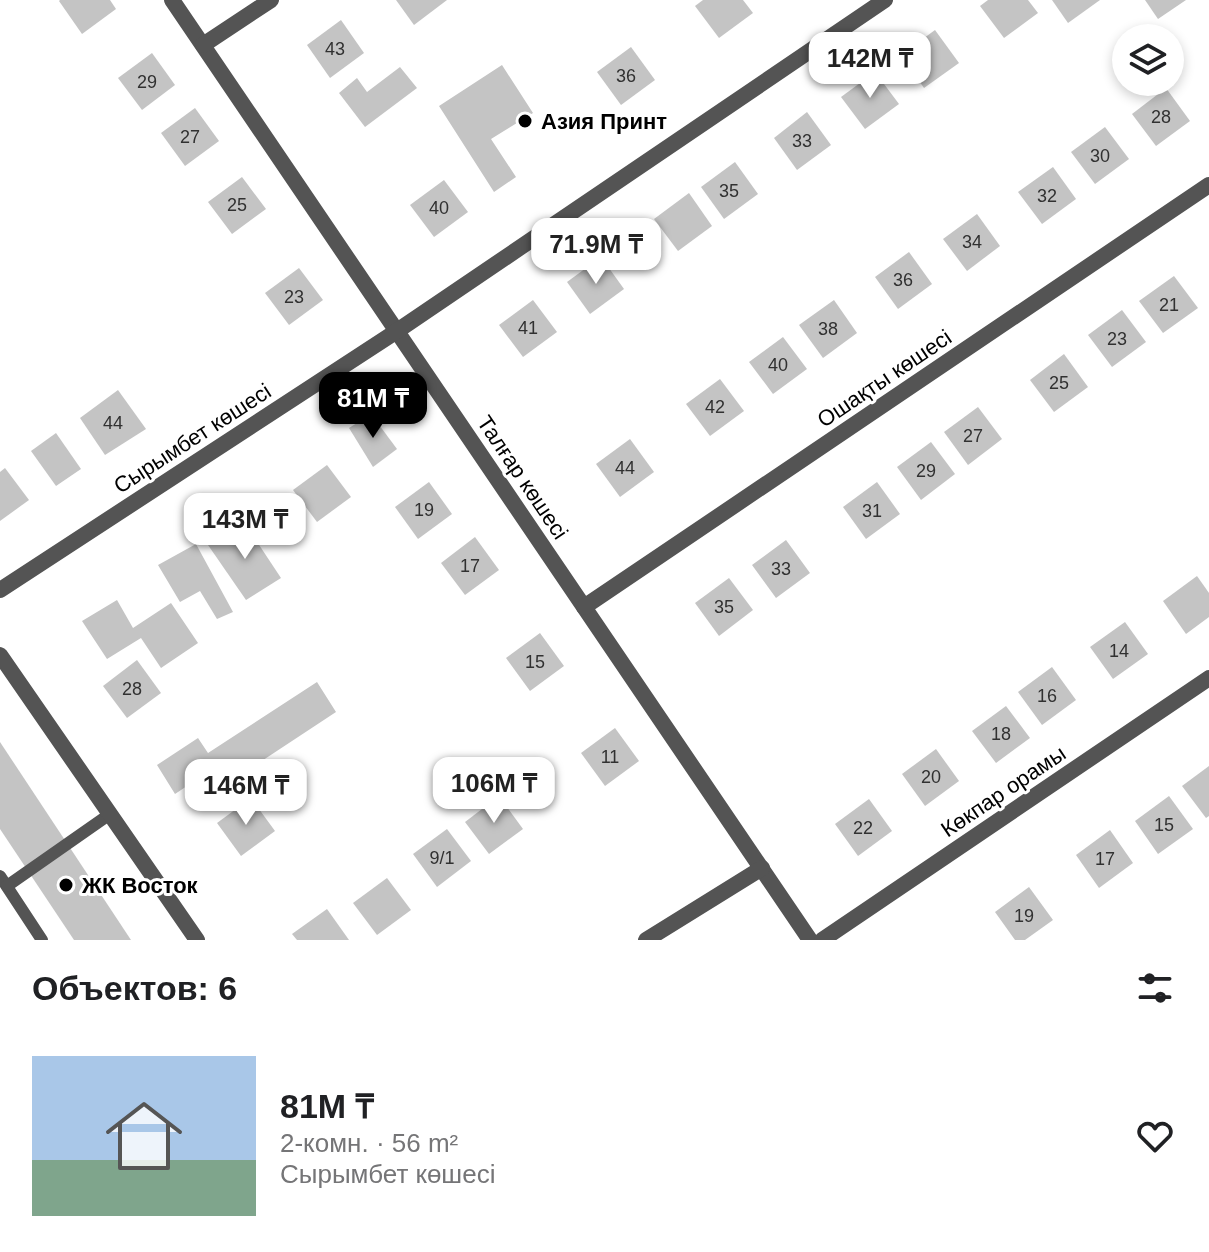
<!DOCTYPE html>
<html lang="ru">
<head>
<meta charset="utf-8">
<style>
	body { margin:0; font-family:Arial,sans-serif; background:#f2f2f2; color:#202124; height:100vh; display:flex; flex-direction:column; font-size:30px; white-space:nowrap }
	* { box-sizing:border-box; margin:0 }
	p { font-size:26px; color:#757577 }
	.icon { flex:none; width:44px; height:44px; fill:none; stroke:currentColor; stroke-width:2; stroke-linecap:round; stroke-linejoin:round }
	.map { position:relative; height:940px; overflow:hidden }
	.panel { display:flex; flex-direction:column; background:#fff; flex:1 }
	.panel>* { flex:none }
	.tools { position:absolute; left:1112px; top:24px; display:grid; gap:16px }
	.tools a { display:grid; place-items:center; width:72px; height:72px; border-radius:50%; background:#fff; box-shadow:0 4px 12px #0003; font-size:40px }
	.price { position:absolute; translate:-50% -68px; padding:0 18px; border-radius:16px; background:#fff; color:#222; font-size:26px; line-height:52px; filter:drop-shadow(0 2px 4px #0008) }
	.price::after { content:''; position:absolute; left:50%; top:48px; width:24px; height:18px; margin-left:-12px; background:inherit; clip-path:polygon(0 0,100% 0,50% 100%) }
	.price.active { background:#000; color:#fff }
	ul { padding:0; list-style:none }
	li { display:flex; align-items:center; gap:24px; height:200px; padding:0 32px }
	li span { display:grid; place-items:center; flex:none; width:224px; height:160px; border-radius:0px; color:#555 }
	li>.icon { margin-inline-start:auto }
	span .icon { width:96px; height:96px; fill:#fffc; stroke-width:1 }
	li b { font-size:34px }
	h2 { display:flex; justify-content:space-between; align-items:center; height:96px; padding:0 32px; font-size:34px }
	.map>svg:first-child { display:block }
	.building { fill:#c4c4c4 }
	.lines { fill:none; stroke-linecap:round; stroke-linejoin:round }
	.service { stroke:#545454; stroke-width:12 }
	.minor { stroke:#545454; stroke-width:16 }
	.poi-dot { fill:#000; stroke:#fff; stroke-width:3 }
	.labels { text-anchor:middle; stroke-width:6; stroke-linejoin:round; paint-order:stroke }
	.number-label { font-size:18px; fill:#313131 }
	.poi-label { font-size:22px; font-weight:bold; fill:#000; stroke:#fff; text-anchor:start }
	.street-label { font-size:22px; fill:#000; stroke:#fff }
</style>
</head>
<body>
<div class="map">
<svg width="1209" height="940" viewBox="0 0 1209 940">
	<rect width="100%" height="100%" fill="#fff"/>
	<g class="building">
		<path d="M60,0H110L116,9L82,34L59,1Z"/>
		<path d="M396,0H447L414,25Z"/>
		<path d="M703,0H743L753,13L719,38L695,6Z"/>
		<path d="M988,0H1028L1038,13L1004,38L980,6Z"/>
		<path d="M1052,0H1100L1068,23Z"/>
		<path d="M1145,0H1186L1158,19Z"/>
		<path d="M341,20L364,53L330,78L307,45Z"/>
		<path d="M935,30L959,63L924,88L901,55Z"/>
		<path d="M631,47L655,80L621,105L597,72Z"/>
		<path d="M152,53L175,85L142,110L118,78Z"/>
		<path d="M502,65L533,113L491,139L516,177L494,192L439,106Z"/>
		<path d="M400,67L417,88L365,127L339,93L357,78L367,92Z"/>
		<path d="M875,72L899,104L865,129L841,97Z"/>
		<path d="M1166,88L1190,121L1156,146L1132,114Z"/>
		<path d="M195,108L219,141L185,166L161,133Z"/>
		<path d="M807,112L831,145L797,170L774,138Z"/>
		<path d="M1105,127L1129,159L1095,184L1071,152Z"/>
		<path d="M735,162L758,194L724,219L701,187Z"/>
		<path d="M1053,167L1076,199L1042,224L1018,192Z"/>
		<path d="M242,177L266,209L232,234L208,202Z"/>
		<path d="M444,180L468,212L434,237L410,205Z"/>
		<path d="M689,193L712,226L678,251L654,219Z"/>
		<path d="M977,214L1000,246L967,271L943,239Z"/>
		<path d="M909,252L932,284L898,309L875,277Z"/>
		<path d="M601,257L624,289L590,314L567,282Z"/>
		<path d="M299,268L323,300L289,325L265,293Z"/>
		<path d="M1174,276L1198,308L1163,333L1139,301Z"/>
		<path d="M533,300L557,332L523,357L499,325Z"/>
		<path d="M834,300L857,333L823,358L799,325Z"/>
		<path d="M1122,310L1146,342L1112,367L1088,335Z"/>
		<path d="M783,337L807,369L773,394L749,362Z"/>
		<path d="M1064,354L1088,387L1054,412L1030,380Z"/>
		<path d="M720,379L744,411L710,436L686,404Z"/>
		<path d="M118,390L146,429L105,455L80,418Z"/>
		<path d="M978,407L1002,439L968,465L944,432Z"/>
		<path d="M371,414L397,449L373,467L349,428Z"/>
		<path d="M56,433L81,469L56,486L31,451Z"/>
		<path d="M630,439L654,472L620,497L596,464Z"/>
		<path d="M931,442L955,474L921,500L897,467Z"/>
		<path d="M327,465L351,497L317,522L293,490Z"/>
		<path d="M5,468L29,500L0,521V472Z"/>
		<path d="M429,482L452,514L418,539L395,507Z"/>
		<path d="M877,482L900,514L866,539L843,507Z"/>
		<path d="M244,522L281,578L246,600L208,545Z"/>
		<path d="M475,537L499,570L465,595L441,563Z"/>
		<path d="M786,540L810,573L776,598L752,565Z"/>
		<path d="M196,544L233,612L217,619L200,591L180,602L158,565Z"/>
		<path d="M1197,576L1209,593V617L1186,634L1163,601Z"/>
		<path d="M729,578L753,610L719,636L695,603Z"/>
		<path d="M117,600L133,628L171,603L198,643L161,668L141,638L107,659L82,621Z"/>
		<path d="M1125,622L1148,654L1113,679L1090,647Z"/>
		<path d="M540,633L564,666L530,691L506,658Z"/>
		<path d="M137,660L161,693L127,718L103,686Z"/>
		<path d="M1052,667L1076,700L1042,725L1018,692Z"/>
		<path d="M317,682L336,712L198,803L187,786L175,794L157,765L198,738L208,753Z"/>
		<path d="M1006,706L1030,738L996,763L972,731Z"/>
		<path d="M615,728L639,761L605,786L581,753Z"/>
		<path d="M0,742L131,940H74L0,829Z"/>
		<path d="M936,749L959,781L925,806L902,774Z"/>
		<path d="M1209,766V816L1206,818L1182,786Z"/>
		<path d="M499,796L523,829L489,854L465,822Z"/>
		<path d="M1169,796L1193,829L1158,854L1135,821Z"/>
		<path d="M251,798L275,831L241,856L217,823Z"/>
		<path d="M869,799L892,831L858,856L835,824Z"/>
		<path d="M447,829L471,861L437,887L413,854Z"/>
		<path d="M1110,830L1133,863L1099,888L1076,855Z"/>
		<path d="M387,878L411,910L377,935L353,903Z"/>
		<path d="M1029,887L1053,920L1025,940H1015L995,912Z"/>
		<path d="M327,909L349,940H297L292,934Z"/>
	</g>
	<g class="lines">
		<g class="service">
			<path d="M0,876L42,940"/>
			<path d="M7,886L110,814"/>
		</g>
		<g class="minor">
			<path d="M172,0L810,940"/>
			<path d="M203,45L271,0"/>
			<path d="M0,590L397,331L885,0"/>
			<path d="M584,607L1209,185"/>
			<path d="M0,655L197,940"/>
			<path d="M646,940L762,868"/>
			<path d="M822,940L1209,678"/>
		</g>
	</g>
	<g class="poi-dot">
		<circle cx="525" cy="121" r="8"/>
		<circle cx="66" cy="885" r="8"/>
	</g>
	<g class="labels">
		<g class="number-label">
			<text x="335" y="55">43</text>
			<text x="626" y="82">36</text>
			<text x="147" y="88">29</text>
			<text x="1161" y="123">28</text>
			<text x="190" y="143">27</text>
			<text x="802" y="147">33</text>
			<text x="1100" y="162">30</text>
			<text x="729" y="197">35</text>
			<text x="1047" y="202">32</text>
			<text x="237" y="211">25</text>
			<text x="439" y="214">40</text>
			<text x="972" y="248">34</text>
			<text x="903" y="286">36</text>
			<text x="294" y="303">23</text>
			<text x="1169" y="311">21</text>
			<text x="528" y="334">41</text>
			<text x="828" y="335">38</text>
			<text x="1117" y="345">23</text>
			<text x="778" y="371">40</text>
			<text x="1059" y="389">25</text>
			<text x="715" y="413">42</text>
			<text x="113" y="429">44</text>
			<text x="973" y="442">27</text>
			<text x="625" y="474">44</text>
			<text x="926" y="477">29</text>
			<text x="424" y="516">19</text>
			<text x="872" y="517">31</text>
			<text x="470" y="572">17</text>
			<text x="781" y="575">33</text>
			<text x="724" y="613">35</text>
			<text x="1119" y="657">14</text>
			<text x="535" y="668">15</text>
			<text x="132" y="695">28</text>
			<text x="1047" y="702">16</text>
			<text x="1001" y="740">18</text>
			<text x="610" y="763">11</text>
			<text x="931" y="783">20</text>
			<text x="1164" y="831">15</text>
			<text x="863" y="834">22</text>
			<text x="442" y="864">9/1</text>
			<text x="1105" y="865">17</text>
			<text x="1024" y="922">19</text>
		</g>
		<g class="poi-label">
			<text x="541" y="129">Азия Принт</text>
			<text x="82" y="893">ЖК Восток</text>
		</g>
		<g class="street-label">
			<text transform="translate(884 378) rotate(-34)" y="8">Ошақты көшесі</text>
			<text transform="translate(192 438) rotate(-33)" y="8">Сырымбет көшесі</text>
			<text transform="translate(523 477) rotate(56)" y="8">Талғар көшесі</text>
			<text transform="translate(1003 791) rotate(-34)" y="8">Көкпар орамы</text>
		</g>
	</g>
</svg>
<div class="tools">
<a><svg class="icon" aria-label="layers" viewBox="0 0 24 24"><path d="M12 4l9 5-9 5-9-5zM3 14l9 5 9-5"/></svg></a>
</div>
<b class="price" style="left:870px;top:100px">142M ₸</b>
<b class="price" style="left:596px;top:286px">71.9M ₸</b>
<b class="price active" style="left:373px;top:440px">81M ₸</b>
<b class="price" style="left:245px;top:561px">143M ₸</b>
<b class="price" style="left:494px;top:825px">106M ₸</b>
<b class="price" style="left:246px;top:827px">146M ₸</b>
</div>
<section class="panel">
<h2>Объектов: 6<svg class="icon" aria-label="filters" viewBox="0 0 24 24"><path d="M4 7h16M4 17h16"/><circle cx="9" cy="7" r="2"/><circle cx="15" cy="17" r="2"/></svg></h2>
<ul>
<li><span style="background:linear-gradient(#a9c7e8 65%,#7fa58c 0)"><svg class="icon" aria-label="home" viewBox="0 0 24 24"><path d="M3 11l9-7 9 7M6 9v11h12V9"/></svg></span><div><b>81M ₸</b><p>2-комн. · 56 m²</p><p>Сырымбет көшесі</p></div><svg class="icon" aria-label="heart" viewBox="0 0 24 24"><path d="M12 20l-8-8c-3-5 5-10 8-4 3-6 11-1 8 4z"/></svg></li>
</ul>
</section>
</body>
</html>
